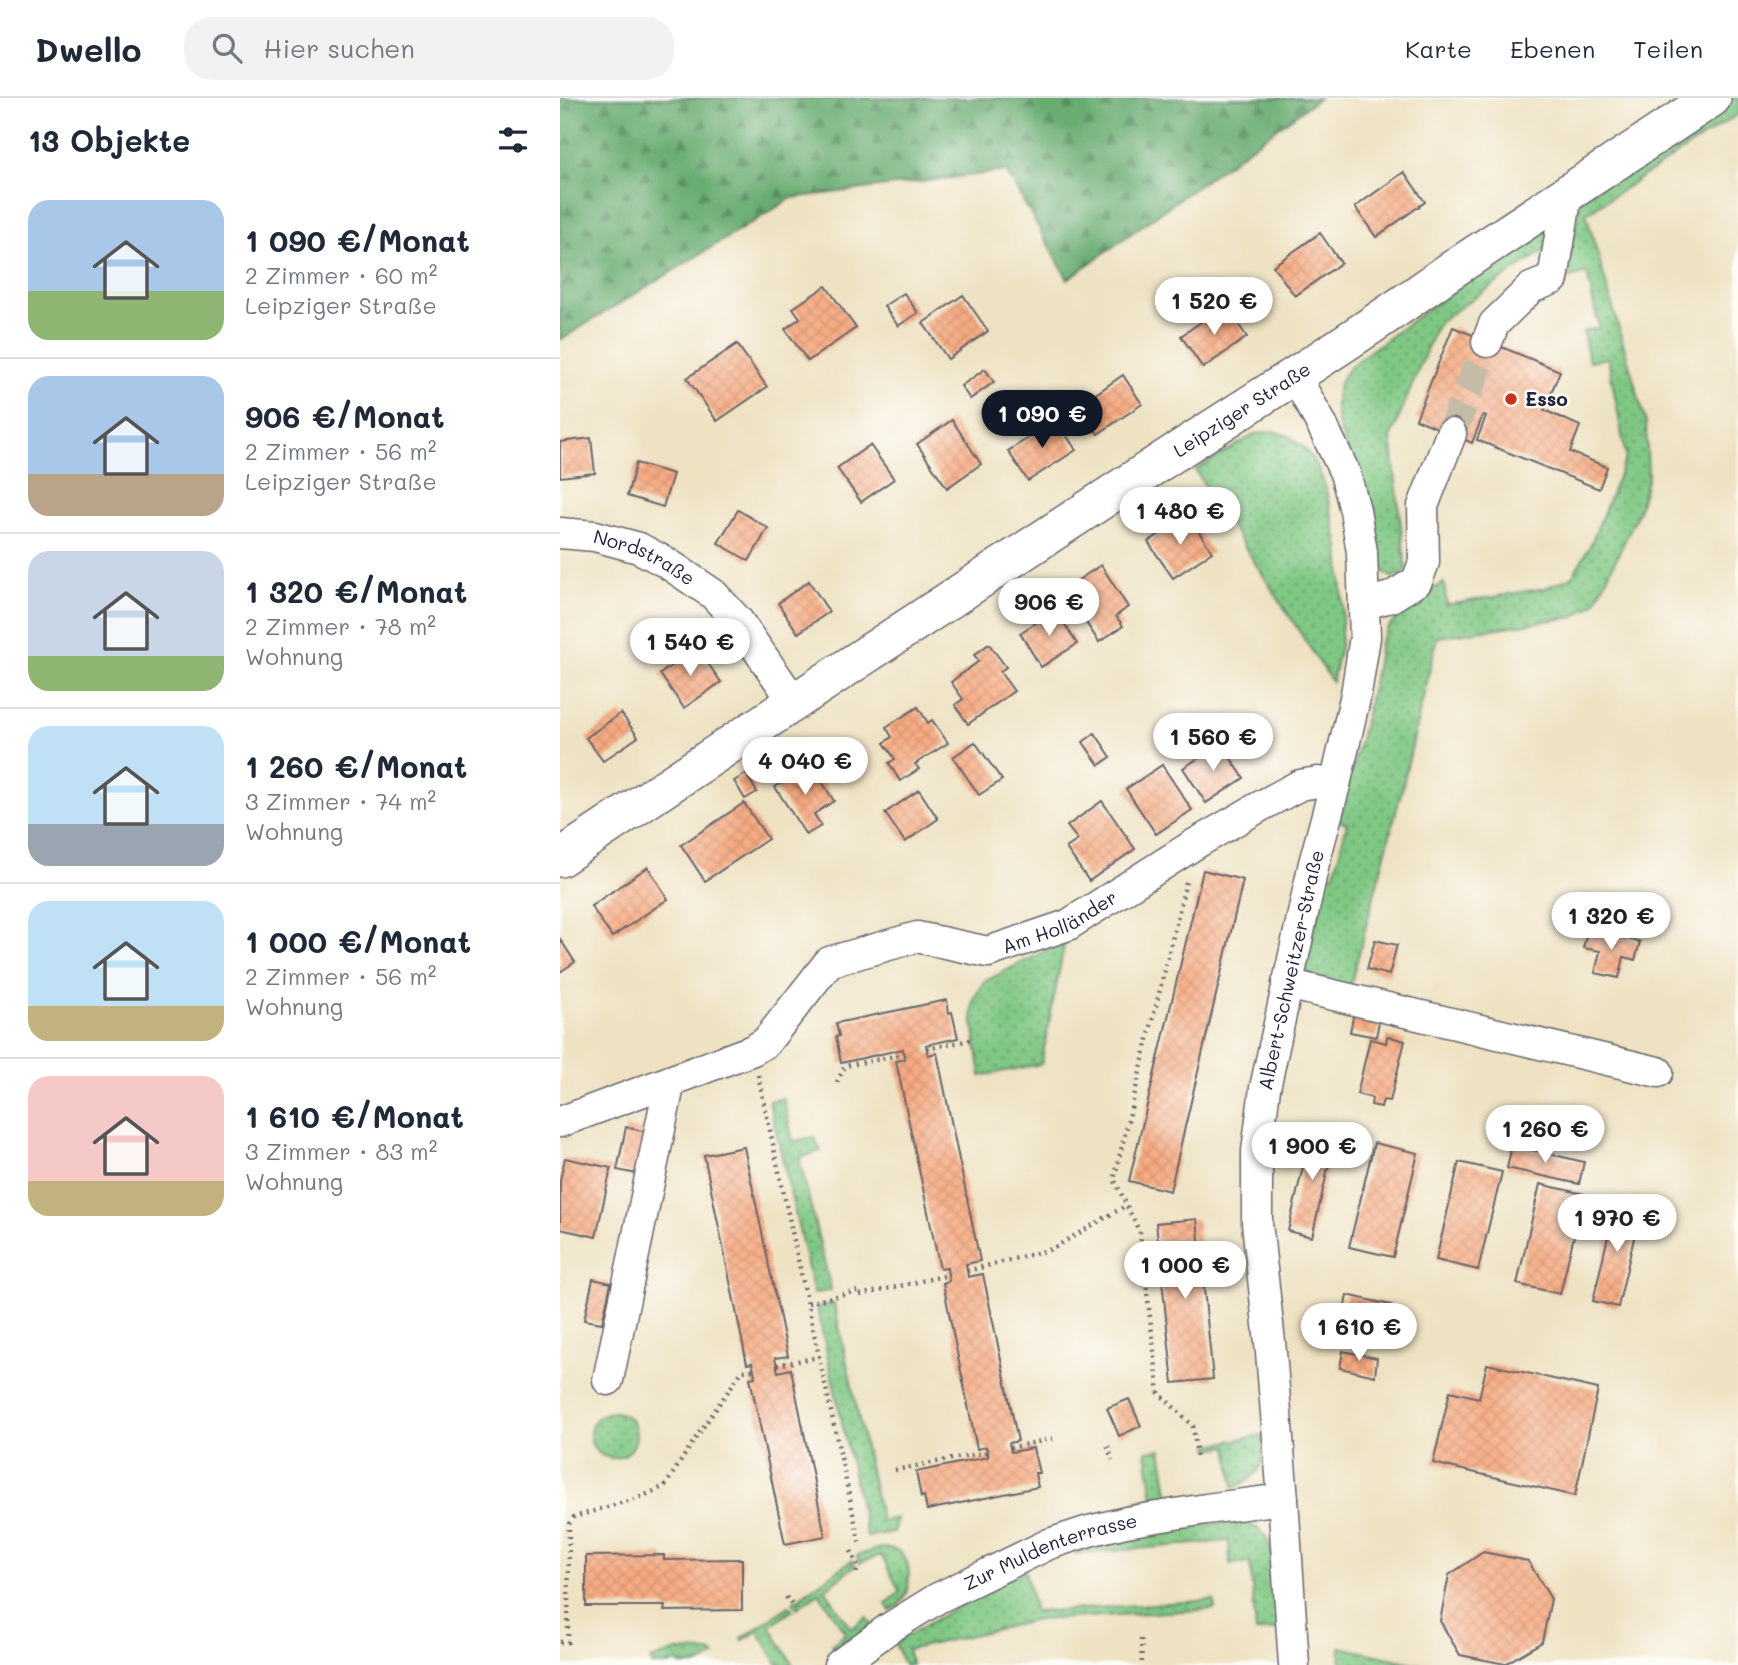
<!DOCTYPE html>
<html lang="de">
<head>
<meta charset="utf-8">
<style>
	body { margin:0; font-family:Mali,sans-serif; background:#f2f2f3; color:#1f2937; height:100vh; display:flex; flex-direction:column; font-size:26px; white-space:nowrap }
	* { box-sizing:border-box; margin:0 }
	p { font-size:23px; color:#747a83 }
	.icon { flex:none; width:38px; height:38px; fill:none; stroke:currentColor; stroke-width:2; stroke-linecap:round; stroke-linejoin:round }
	.map { position:relative; flex:1; overflow:hidden }
	.sheet { display:flex; flex-direction:column; background:#fff; width:560px }
	.sheet>* { flex:none }
	.price { position:absolute; translate:-50% -60px; padding:0 16px; border-radius:24px; background:#fff; color:#222; font-size:23px; line-height:46px; filter:drop-shadow(0 2px 4px #0008) }
	.price::after { content:''; position:absolute; left:50%; top:42px; width:21px; height:16px; margin-left:-10px; background:inherit; clip-path:polygon(0 0,100% 0,50% 100%) }
	.price.active { background:#111827; color:#fff }
	ul { padding:0; list-style:none }
	li { display:flex; align-items:center; gap:21px; height:175px; padding:0 28px }
	li+li { border-top:2px solid #e0e1e3 }
	li span { display:grid; place-items:center; flex:none; width:196px; height:140px; border-radius:21px; color:#555 }
	li>.icon { margin-inline-start:auto }
	span .icon { width:84px; height:84px; fill:#fffc; stroke-width:1 }
	li b { font-size:30px }
	h2 { display:flex; justify-content:space-between; align-items:center; height:84px; padding:0 28px; font-size:30px }
	header { display:flex; align-items:center; gap:42px; box-sizing:border-box; height:98px; padding:0 35px; background:#fff; border-bottom:2px solid #e0e1e3 }
	header strong { font-size:33px }
	nav { display:flex; gap:38px; margin-inline-start:auto; font-size:24px }
	.search { width:490px; height:63px; background:#f2f2f3; display:flex; align-items:center; gap:18px; box-sizing:border-box; padding:0 24px; border-radius:28px; color:#747a83; font-size:26px }
	main { display:flex; flex:1; min-height:0 }
	.map>svg:first-child { display:block }
	.grass { fill:url(#grass-dots); stroke:#50745f; stroke-width:2 }
	.forest { fill:url(#forest-firs); stroke:#446756; stroke-width:2 }
	.building { fill:url(#building-cross-hatch) }
	.lines { fill:none; stroke-linecap:round; stroke-linejoin:round }
	.minor-tunnel { stroke:#c5bca8; stroke-width:30; stroke-dasharray:30 15; stroke-linecap:butt }
	.minor-casing { stroke:#69656b; stroke-width:33 }
	.major-casing { stroke:#69656b; stroke-width:40 }
	.path { stroke:#69656b; stroke-width:4.5; stroke-dasharray:2 5; stroke-linecap:butt }
	.minor { stroke:#fff; stroke-width:30 }
	.major { stroke:#fff; stroke-width:37 }
	.poi-dot { fill:#c8321e; stroke:#fdfcf7; stroke-width:2.5 }
	.labels { text-anchor:middle; stroke-width:5; stroke-linejoin:round; paint-order:stroke }
	.poi-label { font-size:19px; font-weight:bold; fill:#22223b; stroke:#fdfcf7; text-anchor:start }
	.street-label { font-size:19px; fill:#22223b; stroke:#fdfcf7 }
</style>
</head>
<body>
<header>
<strong>Dwello</strong>
<div class="search"><svg class="icon" aria-label="search" viewBox="0 0 24 24"><circle cx="10" cy="10" r="6"/><path d="M15 15l6 6"/></svg>Hier suchen</div>
<nav><a>Karte</a><a>Ebenen</a><a>Teilen</a></nav>
</header>
<main>
<section class="sheet">
<h2>13 Objekte<svg class="icon" aria-label="filters" viewBox="0 0 24 24"><path d="M4 7h16M4 17h16"/><circle cx="9" cy="7" r="2"/><circle cx="15" cy="17" r="2"/></svg></h2>
<ul>
<li><span style="background:linear-gradient(#a9c7e8 65%,#8fb573 0)"><svg class="icon" aria-label="home" viewBox="0 0 24 24"><path d="M3 11l9-7 9 7M6 9v11h12V9"/></svg></span><div><b>1 090 €/Monat</b><p>2 Zimmer · 60 m²</p><p>Leipziger Straße</p></div></li>
<li><span style="background:linear-gradient(#a9c7e8 70%,#b9a48a 0)"><svg class="icon" aria-label="home" viewBox="0 0 24 24"><path d="M3 11l9-7 9 7M6 9v11h12V9"/></svg></span><div><b>906 €/Monat</b><p>2 Zimmer · 56 m²</p><p>Leipziger Straße</p></div></li>
<li><span style="background:linear-gradient(#c9d6e8 75%,#8fb573 0)"><svg class="icon" aria-label="home" viewBox="0 0 24 24"><path d="M3 11l9-7 9 7M6 9v11h12V9"/></svg></span><div><b>1 320 €/Monat</b><p>2 Zimmer · 78 m²</p><p>Wohnung</p></div></li>
<li><span style="background:linear-gradient(#bfe0f5 70%,#9aa5b1 0)"><svg class="icon" aria-label="home" viewBox="0 0 24 24"><path d="M3 11l9-7 9 7M6 9v11h12V9"/></svg></span><div><b>1 260 €/Monat</b><p>3 Zimmer · 74 m²</p><p>Wohnung</p></div></li>
<li><span style="background:linear-gradient(#bfe0f5 75%,#c2b280 0)"><svg class="icon" aria-label="home" viewBox="0 0 24 24"><path d="M3 11l9-7 9 7M6 9v11h12V9"/></svg></span><div><b>1 000 €/Monat</b><p>2 Zimmer · 56 m²</p><p>Wohnung</p></div></li>
<li><span style="background:linear-gradient(#f6c9c9 75%,#c2b280 0)"><svg class="icon" aria-label="home" viewBox="0 0 24 24"><path d="M3 11l9-7 9 7M6 9v11h12V9"/></svg></span><div><b>1 610 €/Monat</b><p>3 Zimmer · 83 m²</p><p>Wohnung</p></div></li>
</ul>
</section>
<div class="map">
<svg width="1178" height="1567" viewBox="0 0 1178 1567">
	<defs>
		<pattern id="grass-dots" width="8" height="8" patternUnits="userSpaceOnUse" patternTransform="scale(1.75)"><rect width="8" height="8" fill="#7fc783"/><path d="M2 2h.1M6 6h.1" fill="none" stroke="#68a16c" stroke-width="1.8" stroke-linecap="round"/></pattern>
		<pattern id="forest-firs" width="22" height="20" patternUnits="userSpaceOnUse" patternTransform="scale(1.75)"><rect width="22" height="20" fill="#67ac71"/><path d="M5 1l3.5 6h-7zM16 11l3.5 6h-7z" fill="#548c5e"/></pattern>
		<pattern id="building-cross-hatch" width="8" height="8" patternUnits="userSpaceOnUse" patternTransform="scale(1.75)"><rect width="8" height="8" fill="#f7ab82"/><path d="M0 0l8 8M0 8l8-8" fill="none" stroke="#d39371"/></pattern>
	</defs>
	<rect width="100%" height="100%" fill="#fdfcf7"/>
	<filter id="ink" filterUnits="userSpaceOnUse"><feTurbulence type="fractalNoise" baseFrequency=".0143" numOctaves="2"/><feDisplacementMap in="SourceGraphic" scale="14" xChannelSelector="R" yChannelSelector="G"/><feConvolveMatrix kernelMatrix="1 2 1 2 8 2 1 2 1" color-interpolation-filters="sRGB"/></filter>
	<filter id="wash" filterUnits="userSpaceOnUse"><feTurbulence type="fractalNoise" baseFrequency=".00686" numOctaves="4" result="noise"/><feDisplacementMap in="SourceGraphic" scale="28" xChannelSelector="R" yChannelSelector="G"/><feGaussianBlur stdDeviation="1.57" result="paint"/><feColorMatrix in="noise" values="0 0 0 0 0 0 0 0 0 0 0 0 0 0 0 0 0 1.4 0 .05"/><feComposite in="paint" operator="in"/></filter>
	<g filter="url(#wash)">
		<rect width="100%" height="100%" fill="#eee2c3"/>
		<g class="grass">
			<path d="M1171,0H1178V16L1026,116L1086,325L1088,379L1077,417L1035,505L1014,519L877,539L841,695L789,893L747,876L745,869L767,775L774,777L787,725L779,723L803,630L816,570L820,544L828,530L853,501L884,485L887,507L985,490L1012,479L1031,446L1066,359L1048,260L1029,263L1023,233L1039,230L1027,175L1005,181L1021,101Z"/>
			<path d="M989,122L985,152L889,217L879,225L874,233L831,339L846,473C841,478 835,482 828,477C817,470 817,454 815,443C810,420 804,397 797,375C790,353 776,331 776,308C775,291 782,277 794,265Z"/>
			<path d="M713,333L729,338L745,351L757,368L765,388L779,449L783,510L780,549L772,584L635,372L695,336Z"/>
			<path d="M505,843L481,966L421,978L412,918L414,900L425,883Z"/>
			<path d="M223,1000L233,1043L254,1039L261,1053L239,1060L271,1192L254,1196L209,1003Z"/>
			<path d="M274,1205L321,1423L337,1420L333,1434L307,1439L257,1210Z"/>
			<circle cx="53" cy="1337" r="23"/>
			<path d="M702,1337C705,1366 703,1376 674,1390L668,1348L649,1351V1347Z"/>
			<path d="M601,1351L609,1400L574,1406V1404L593,1400L586,1353Z"/>
			<path d="M674,1423C684,1425 698,1428 704,1436C717,1452 717,1509 719,1531L696,1534L690,1464L670,1466L669,1443L516,1456L514,1453L587,1435Z"/>
			<path d="M320,1450C328,1450 336,1450 342,1456C353,1468 350,1495 340,1506C337,1509 333,1510 330,1513L326,1506L340,1494L321,1457L299,1465L297,1458Z"/>
			<path d="M292,1462L295,1468L265,1491L291,1531L307,1519L312,1527L275,1553L271,1547L286,1535L259,1495L237,1510L233,1504Z"/>
			<path d="M465,1472L475,1514L654,1502L655,1511L477,1522L347,1552L352,1567H344L335,1545L430,1490Z"/>
			<path d="M229,1508L233,1512L210,1528L233,1567H218L198,1533L183,1542L182,1540Z"/>
			<path d="M780,1549L862,1567H781Z"/>
			<path d="M117,1553L150,1554L155,1558L139,1567H120L118,1563L108,1567H92L90,1562Z"/>
		</g>
		<path class="forest" d="M0,0H759L508,181L446,73L232,100L0,242Z"/>
		<g id="blocks">
			<g class="building">
				<path d="M844,74L865,104L816,139L795,109Z"/>
				<path d="M760,135L781,165L735,198L713,168Z"/>
				<path d="M266,188L296,230L248,263L225,231L240,220L233,210Z"/>
				<path d="M344,195L358,215L338,228L324,208Z"/>
				<path d="M403,197L428,233L388,261L363,225Z"/>
				<path d="M665,207L687,239L643,270L621,238Z"/>
				<path d="M893,229L1000,273L984,312L1020,328L1010,354L1047,369L1039,391L917,342L926,318L923,317L912,345L856,321Z"/>
				<path d="M177,246L207,289L157,323L127,280Z"/>
				<path d="M425,271L434,284L410,301L401,288Z"/>
				<path d="M563,277L582,306L538,336L520,307Z"/>
				<path d="M392,322L421,366L387,390L357,346Z"/>
				<path d="M496,322L516,352L468,383L448,353Z"/>
				<path d="M31,340L35,375L0,379V344Z"/>
				<path d="M310,347L334,381L301,404L277,370Z"/>
				<path d="M76,365L113,376L103,409L67,398Z"/>
				<path d="M178,412L208,430L189,463L158,445Z"/>
				<path d="M628,417L652,454L613,480L588,444Z"/>
				<path d="M541,467L568,509L556,518L563,528L539,544L511,502L521,495L515,484Z"/>
				<path d="M249,483L269,514L238,535L218,505Z"/>
				<path d="M496,512L517,546L481,569L460,535Z"/>
				<path d="M429,546L446,569L440,574L454,593L408,626L395,607L403,601L391,584L419,563L414,557Z"/>
				<path d="M137,550L161,584L124,610L100,576Z"/>
				<path d="M358,609L368,625L372,622L388,645L355,666L359,671L340,683L329,665L335,661L324,645L332,639L326,629Z"/>
				<path d="M61,615L78,639L43,663L26,640Z"/>
				<path d="M535,635L551,659L539,667L523,644Z"/>
				<path d="M415,644L442,682L419,697L393,659Z"/>
				<path d="M661,646L684,680L646,705L623,670Z"/>
				<path d="M251,666L274,703L254,716L261,728L246,737L215,689Z"/>
				<path d="M602,667L632,712L596,736L566,691Z"/>
				<path d="M186,676L197,694L185,701L174,683Z"/>
				<path d="M359,692L378,721L345,744L325,715Z"/>
				<path d="M542,703L575,751L529,783L506,750L518,742L507,728Z"/>
				<path d="M184,705L208,741L145,783L121,747Z"/>
				<path d="M88,769L108,801L52,839L31,808Z"/>
				<path d="M643,772L683,782L610,1093L569,1083Z"/>
				<path d="M1028,832L1080,844L1075,862L1064,859L1059,880L1035,875L1040,853L1023,850Z"/>
				<path d="M0,841L15,864L0,874Z"/>
				<path d="M815,842L837,847L829,877L807,871Z"/>
				<path d="M387,902L389,915L392,914L398,940L366,947L368,957L377,955L420,1163L406,1166L408,1179L423,1176L458,1343L449,1345L451,1354L473,1350L479,1375H475L478,1389L367,1412L364,1398L361,1399L356,1374L428,1359V1354L426,1349L417,1351L394,1240L383,1185L389,1183L387,1170L380,1171L336,963L345,961L343,951L281,965L276,939L279,938L276,925Z"/>
				<path d="M795,909L821,913L816,939L790,934Z"/>
				<path d="M827,938L845,943L830,1003L823,1002L821,1009L811,1007L812,1000L797,996L810,941L826,945Z"/>
				<path d="M66,1029L86,1034L77,1076L57,1072Z"/>
				<path d="M752,1030L776,1036L752,1139L728,1133Z"/>
				<path d="M814,1045L858,1055L833,1159L789,1149Z"/>
				<path d="M952,1047L1024,1064L1019,1086L947,1070Z"/>
				<path d="M184,1049L228,1258L215,1260L218,1274L231,1271L265,1438L225,1446L190,1280L195,1279L194,1272L192,1265L187,1266L144,1057Z"/>
				<path d="M5,1060L51,1070L36,1139L0,1131V1082Z"/>
				<path d="M899,1064L942,1074L918,1172L876,1162Z"/>
				<path d="M980,1086L1024,1096L1000,1196L957,1186Z"/>
				<path d="M1056,1104L1081,1110L1058,1209L1033,1203Z"/>
				<path d="M637,1121L653,1281L613,1285L596,1125Z"/>
				<path d="M33,1181L51,1185L42,1225L24,1222Z"/>
				<path d="M787,1197L831,1207L826,1233L782,1223Z"/>
				<path d="M783,1253L817,1260L815,1278L780,1270Z"/>
				<path d="M927,1266L1038,1291L1015,1398L873,1365L890,1293L919,1300Z"/>
				<path d="M569,1301L581,1328L559,1338L547,1310Z"/>
				<path d="M923,1454L968,1463L991,1501L982,1544L945,1566L900,1557L880,1523L889,1477Z"/>
				<path d="M104,1457V1462L182,1461V1512L104,1513L105,1508H26V1458Z"/>
			</g>
		</g>
	</g>
	<g filter="url(#ink)">
		<use href="#blocks" fill-opacity="0" stroke="#69656b" stroke-width="2"/>
		<g class="lines">
			<path class="minor-tunnel" d="M891,336L927,244"/>
			<defs>
				<g id="minor">
					<path d="M927,244L934,226L971,190L993,181L1007,96"/>
					<path id="s1" d="M0,435L35,438L79,450L107,465L153,496L178,523L234,604"/>
					<path d="M804,506L831,499L857,483L864,464L863,408L891,336"/>
					<path d="M727,886L1098,974"/>
					<path id="s2" d="M0,1024L193,952L206,944L269,864L357,839L428,854L508,827L635,746L699,709L740,687L758,684L775,687"/>
					<path d="M48,1282L110,983"/>
					<path id="s3" d="M279,1567L328,1531L378,1500L489,1446L529,1433L566,1424L646,1411L723,1401"/>
					<path id="s4" d="M734,1567L723,1401L711,1254L697,1125V1053L705,990L754,765L775,687L796,596L805,539L802,454L795,412L785,375L761,325L735,278"/>
				</g>
				<g id="major">
					<path id="s5" d="M0,760C192,631 386,504 579,378C682,310 787,247 887,175L1152,0"/>
				</g>
			</defs>
			<use href="#minor" class="minor-casing"/>
			<use href="#major" class="major-casing"/>
			<g class="path">
				<path d="M626,784L554,1081L580,1135L599,1295L633,1328L637,1358"/>
				<path d="M367,951L410,942"/>
				<path d="M198,977L300,1447"/>
				<path d="M277,984L285,968L345,956"/>
				<path d="M407,1173L492,1151L567,1107"/>
				<path d="M300,1197L388,1177"/>
				<path d="M248,1205L297,1193"/>
				<path d="M217,1267L259,1259"/>
				<path d="M548,1348L552,1362"/>
				<path d="M450,1350L495,1340"/>
				<path d="M335,1372L428,1354"/>
				<path d="M291,1453L297,1467L296,1479"/>
				<path d="M226,1499L235,1511"/>
				<path d="M581,1541L582,1567"/>
				<path d="M0,1544H8L9,1426L14,1419L81,1399L105,1388L135,1341L182,1273L194,1272"/>
			</g>
			<use href="#minor" class="minor"/>
			<use href="#major" class="major"/>
		</g>
	</g>
	<circle class="poi-dot" cx="951" cy="301" r="7"/>
	<g class="labels">
		<g class="poi-label">
			<text x="965" y="308">Esso</text>
		</g>
		<g class="street-label">
			<text dy="7" stroke="none"><textPath href="#s5" startOffset="816">Leipziger Straße</textPath></text>
			<text dy="7" stroke="none"><textPath href="#s1" startOffset="89">Nordstraße</textPath></text>
			<text dy="7" stroke="none"><textPath href="#s2" startOffset="565">Am Holländer</textPath></text>
			<text dy="7" stroke="none"><textPath href="#s4" startOffset="700">Albert-Schweitzer-Straße</textPath></text>
			<text dy="7" stroke="none"><textPath href="#s3" startOffset="242">Zur Muldenterrasse</textPath></text>
		</g>
	</g>
</svg>
<b class="price" style="left:654px;top:239px">1 520 €</b>
<b class="price active" style="left:482px;top:352px">1 090 €</b>
<b class="price" style="left:620px;top:449px">1 480 €</b>
<b class="price" style="left:489px;top:540px">906 €</b>
<b class="price" style="left:130px;top:580px">1 540 €</b>
<b class="price" style="left:653px;top:675px">1 560 €</b>
<b class="price" style="left:245px;top:699px">4 040 €</b>
<b class="price" style="left:1051px;top:854px">1 320 €</b>
<b class="price" style="left:985px;top:1067px">1 260 €</b>
<b class="price" style="left:752px;top:1084px">1 900 €</b>
<b class="price" style="left:1057px;top:1156px">1 970 €</b>
<b class="price" style="left:625px;top:1203px">1 000 €</b>
<b class="price" style="left:799px;top:1265px">1 610 €</b>
</div>
</main>
</body>
</html>
